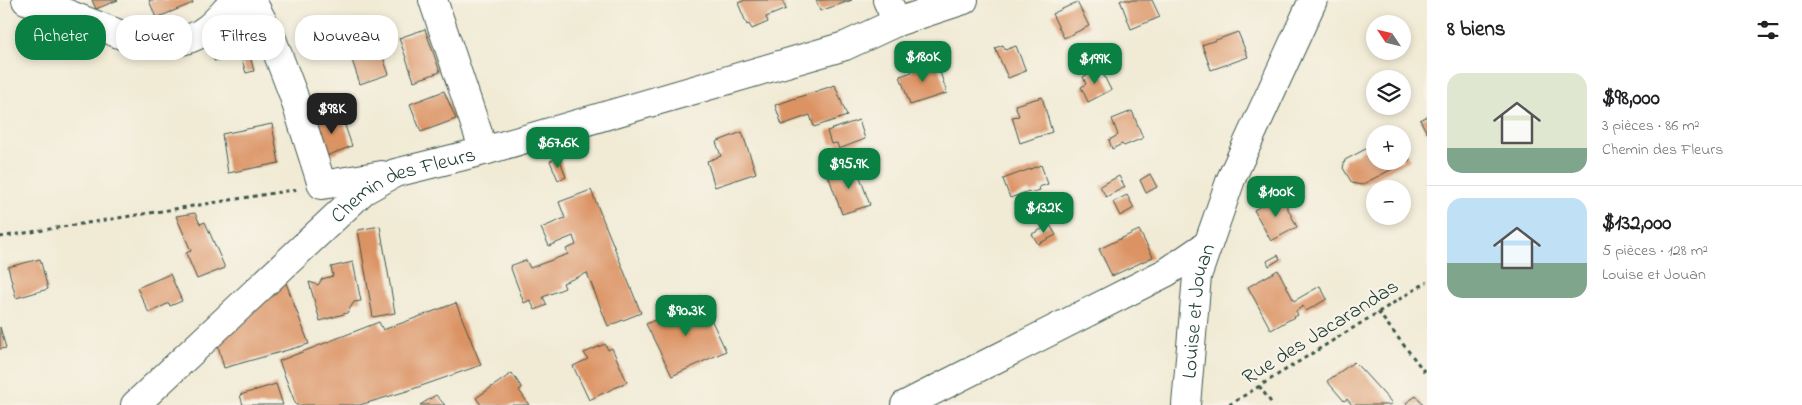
<!DOCTYPE html>
<html lang="fr">
<head>
<meta charset="utf-8">
<style>
	body { margin:0; font-family:"Indie Flower",sans-serif; background:#f2f2f2; color:#202124; height:100vh; display:flex; flex-direction:column; font-size:19px; white-space:nowrap }
	* { box-sizing:border-box; margin:0 }
	p { font-size:16px; color:#757577 }
	.icon { flex:none; width:28px; height:28px; fill:none; stroke:currentColor; stroke-width:2; stroke-linecap:round; stroke-linejoin:round }
	.map { position:relative; flex:1; overflow:hidden }
	.drawer { display:flex; flex-direction:column; background:#fff; width:375px }
	.drawer>* { flex:none }
	.guide { position:absolute; left:15px; top:15px; width:475px; height:45px; display:flex; gap:10px }
	.needle { width:32px; rotate:305deg }
	.buttons { position:absolute; left:1366px; top:15px; display:grid; gap:10px }
	.buttons a { display:grid; place-items:center; width:45px; height:45px; border-radius:50%; background:#fff; box-shadow:0 2px 8px #0003; font-size:25px }
	.price { position:absolute; translate:-50% -42px; padding:0 11px; border-radius:10px; background:#0b8043; color:#fff; font-size:16px; line-height:32px; filter:drop-shadow(0 1px 2px #0008) }
	.price::after { content:''; position:absolute; left:50%; top:30px; width:15px; height:11px; margin-left:-8px; background:inherit; clip-path:polygon(0 0,100% 0,50% 100%) }
	.price.current { background:#222; color:#fff }
	ul { padding:0; list-style:none }
	li { display:flex; align-items:center; gap:15px; height:125px; padding:0 20px }
	li+li { border-top:1px solid #e0e0e0 }
	li span { display:grid; place-items:center; flex:none; width:140px; height:100px; border-radius:15px; color:#555 }
	li>.icon { margin-inline-start:auto }
	span .icon { width:60px; height:60px; fill:#fffc; stroke-width:1 }
	li b { font-size:21px }
	h2 { display:flex; justify-content:space-between; align-items:center; height:60px; padding:0 20px; font-size:21px }
	.chip { padding:0 18px; border-radius:20px; background:#fff; box-shadow:0 2px 8px #0003; font-size:18px; line-height:45px }
	.chip.current { background:#0b8043; color:#fff }
	main { display:flex; flex:1; min-height:0 }
	.map>svg:first-child { display:block }
	.building { fill:#dc9363 }
	.lines { fill:none; stroke-linecap:round; stroke-linejoin:round }
	.minor-casing { stroke:#3e574c; stroke-width:30 }
	.major-casing { stroke:#3e574c; stroke-width:30 }
	.path { stroke:#3e574c; stroke-width:3; stroke-dasharray:4 4; stroke-linecap:butt }
	.minor { stroke:#fff; stroke-width:28 }
	.major { stroke:#fff; stroke-width:28 }
	.labels { text-anchor:middle; stroke-width:4.5; stroke-linejoin:round; paint-order:stroke }
	.street-label { font-size:21px; fill:#1f3d34; stroke:#f7f3e8 }
</style>
</head>
<body>
<main>
<div class="map">
<svg width="1427" height="405" viewBox="0 0 1427 405">
	<rect width="100%" height="100%" fill="#f7f3e8"/>
	<filter id="ink" filterUnits="userSpaceOnUse"><feTurbulence type="fractalNoise" baseFrequency=".02" numOctaves="2"/><feDisplacementMap in="SourceGraphic" scale="10" xChannelSelector="R" yChannelSelector="G"/><feConvolveMatrix kernelMatrix="1 2 1 2 8 2 1 2 1" color-interpolation-filters="sRGB"/></filter>
	<filter id="wash" filterUnits="userSpaceOnUse"><feTurbulence type="fractalNoise" baseFrequency=".0096" numOctaves="4" result="noise"/><feDisplacementMap in="SourceGraphic" scale="20" xChannelSelector="R" yChannelSelector="G"/><feGaussianBlur stdDeviation="1.12" result="paint"/><feColorMatrix in="noise" values="0 0 0 0 0 0 0 0 0 0 0 0 0 0 0 0 0 1.4 0 .05"/><feComposite in="paint" operator="in"/></filter>
	<g filter="url(#wash)">
		<rect width="100%" height="100%" fill="#f1ebd5"/>
		<g id="blocks">
			<g class="building">
				<path d="M92,0H118L96,9Z"/>
				<path d="M149,0H192L193,3L156,18Z"/>
				<path d="M745,0H782L786,9L766,17L768,22L752,29L749,24L747,25L738,3Z"/>
				<path d="M816,0H852L820,11Z"/>
				<path d="M1120,0H1152L1160,17L1131,29Z"/>
				<path d="M1077,2L1089,26L1064,38L1052,14Z"/>
				<path d="M425,29L440,72L414,81L399,38Z"/>
				<path d="M373,31L389,74L360,84L346,42Z"/>
				<path d="M1238,32L1248,57L1211,70L1202,45Z"/>
				<path d="M245,38L254,71L246,73L241,57H237L233,42Z"/>
				<path d="M221,41L224,59L214,61L211,42Z"/>
				<path d="M1003,45L1005,50L1016,46L1026,71L1008,78L995,48Z"/>
				<path d="M925,61L927,66L937,63L947,93L910,105L900,76L912,72L910,66Z"/>
				<path d="M1100,68L1111,90L1088,102L1081,87L1086,84L1083,77Z"/>
				<path d="M835,85L847,116L814,127L810,115L782,125L775,105Z"/>
				<path d="M444,91L456,119L421,132L410,104Z"/>
				<path d="M1042,97L1052,132L1020,143L1012,117L1019,116L1015,105Z"/>
				<path d="M1132,111L1143,138L1124,146L1122,144L1112,149L1109,140L1118,135L1112,119Z"/>
				<path d="M341,114L352,146L324,157L313,124Z"/>
				<path d="M1427,116V133L1420,120Z"/>
				<path d="M859,120L865,139L839,149L837,143L831,144L827,131Z"/>
				<path d="M272,124L279,163L228,173L222,134Z"/>
				<path d="M742,132L756,173L715,187L707,161L721,156L716,142Z"/>
				<path d="M1375,144V161H1402V145L1410,160L1361,185L1352,183L1343,168L1345,160Z"/>
				<path d="M559,157L566,177L558,180L550,161Z"/>
				<path d="M1041,165L1048,184L1039,187L1040,190L1030,193L1029,191L1010,198L1003,179Z"/>
				<path d="M856,166L870,205L842,214L828,175Z"/>
				<path d="M1150,174L1157,187L1146,193L1140,180Z"/>
				<path d="M1119,176L1125,187L1106,197L1100,186Z"/>
				<path d="M591,190L641,313L608,326L587,273L563,283L565,288L543,297L547,305L535,310L530,300L524,303L510,266L526,260L530,268L568,254L566,249L576,245L573,236L549,246L541,228L565,218L559,202Z"/>
				<path d="M1127,195L1134,208L1120,216L1113,202Z"/>
				<path d="M1281,195L1297,227L1271,241L1254,210Z"/>
				<path d="M195,213L200,224L205,222L225,268L197,279L186,253L191,251L176,216Z"/>
				<path d="M1050,225L1056,235L1038,244L1032,234Z"/>
				<path d="M380,226L395,313L373,317L358,230Z"/>
				<path d="M1139,230L1153,257L1112,276L1099,249Z"/>
				<path d="M1278,255L1280,259L1269,266L1267,261Z"/>
				<path d="M40,259L48,289L16,298L8,267Z"/>
				<path d="M353,262L361,301L354,302L347,313L320,321L309,282L318,285L322,279L333,276L331,267Z"/>
				<path d="M1278,270L1294,301L1320,286L1327,299L1306,311L1303,306L1296,311L1298,315L1271,330L1248,287Z"/>
				<path d="M170,274L182,301L170,306L169,303L149,313L137,288Z"/>
				<path d="M283,275L309,344L224,368L216,338Z"/>
				<path d="M701,298L726,351L672,376L646,324Z"/>
				<path d="M456,303L481,365L407,391L360,405H296L279,361L379,322L383,330Z"/>
				<path d="M0,327L6,348L0,349Z"/>
				<path d="M605,344L608,350L612,348L627,382L589,400L573,366L588,359L584,353Z"/>
				<path d="M1354,362L1361,369L1392,403L1389,405H1352L1347,399L1344,401L1327,381Z"/>
				<path d="M512,373L522,388L519,390L529,405H481L476,398Z"/>
				<path d="M276,384L283,405H243L240,395Z"/>
				<path d="M436,395L445,405H420Z"/>
				<path d="M1416,396L1423,405H1407L1406,403Z"/>
			</g>
		</g>
	</g>
	<g filter="url(#ink)">
		<use href="#blocks" fill-opacity="0" stroke="#3e574c" stroke-width="1"/>
		<g class="lines">
			<defs>
				<g id="minor">
					<path d="M26,0L50,7L132,39C158,44 187,46 208,28C218,20 226,9 236,0"/>
					<path d="M250,0L252,1L272,39L293,94L322,185L382,175"/>
					<path d="M433,0L484,151"/>
					<path d="M887,0L897,22"/>
					<path id="s1" d="M135,405L363,191L395,173L484,151L845,46L897,22L964,0"/>
					<path d="M905,405L1167,272L1208,244"/>
				</g>
				<g id="major">
					<path id="s2" d="M1186,405L1197,276L1231,179L1313,0"/>
				</g>
			</defs>
			<use href="#minor" class="minor-casing"/>
			<use href="#major" class="major-casing"/>
			<g class="path">
				<path d="M0,237L299,189"/>
				<path d="M1378,312L1427,375"/>
				<path d="M1259,386L1273,405"/>
				<path d="M1229,405L1427,282"/>
			</g>
			<use href="#minor" class="minor"/>
			<use href="#major" class="major"/>
		</g>
	</g>
	<g class="labels">
		<g class="street-label">
			<text dy="7" stroke="none"><textPath href="#s1" startOffset="352">Chemin des Fleurs</textPath></text>
			<text dy="7" stroke="none"><textPath href="#s2" startOffset="95">Louise et Jouan</textPath></text>
			<text transform="translate(1320 331) rotate(-32)" y="7">Rue des Jacarandas</text>
		</g>
	</g>
</svg>
<div class="buttons">
<a><svg class="needle" viewBox="-14 -14 28 28"><path d="M0-13l5 13h-10z" fill="#e53935"/><path d="M0 13l5-13h-10z" fill="#757577"/></svg></a>
<a><svg class="icon" aria-label="layers" viewBox="0 0 24 24"><path d="M12 4l9 5-9 5-9-5zM3 14l9 5 9-5"/></svg></a>
<a>+</a>
<a>−</a>
</div>
<b class="price" style="left:923px;top:83px">$180K</b>
<b class="price" style="left:1095px;top:85px">$199K</b>
<b class="price current" style="left:332px;top:135px">$98K</b>
<b class="price" style="left:558px;top:169px">$67.6K</b>
<b class="price" style="left:849px;top:190px">$95.9K</b>
<b class="price" style="left:1276px;top:218px">$100K</b>
<b class="price" style="left:1044px;top:234px">$132K</b>
<b class="price" style="left:686px;top:337px">$90.3K</b>
<div class="guide">
<a class="chip current">Acheter</a>
<a class="chip">Louer</a>
<a class="chip">Filtres</a>
<a class="chip">Nouveau</a>
</div>
</div>
<section class="drawer">
<h2>8 biens<svg class="icon" aria-label="filters" viewBox="0 0 24 24"><path d="M4 7h16M4 17h16"/><circle cx="9" cy="7" r="2"/><circle cx="15" cy="17" r="2"/></svg></h2>
<ul>
<li><span style="background:linear-gradient(#dfe7d0 75%,#7fa58c 0)"><svg class="icon" aria-label="home" viewBox="0 0 24 24"><path d="M3 11l9-7 9 7M6 9v11h12V9"/></svg></span><div><b>$98,000</b><p>3 pièces · 86 m²</p><p>Chemin des Fleurs</p></div></li>
<li><span style="background:linear-gradient(#bfe0f5 65%,#7fa58c 0)"><svg class="icon" aria-label="home" viewBox="0 0 24 24"><path d="M3 11l9-7 9 7M6 9v11h12V9"/></svg></span><div><b>$132,000</b><p>5 pièces · 128 m²</p><p>Louise et Jouan</p></div></li>
</ul>
</section>
</main>
</body>
</html>
